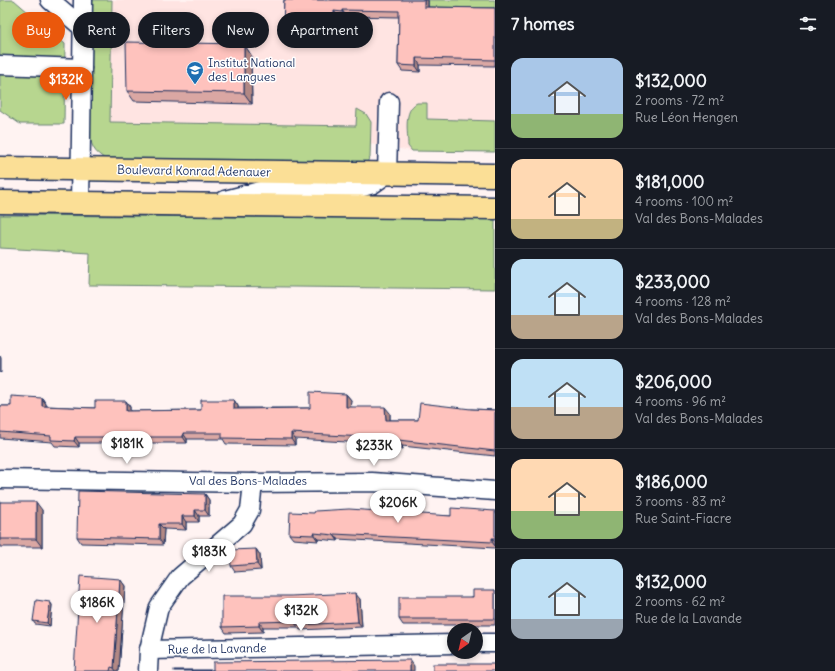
<!DOCTYPE html>
<html lang="en">
<head>
<meta charset="utf-8">
<style>
	body { margin:0; font-family:Delius,sans-serif; background:#20242c; color:#f1f3f6; height:100vh; display:flex; flex-direction:column; font-size:15px; white-space:nowrap }
	* { box-sizing:border-box; margin:0 }
	p { font-size:13px; color:#9ea1a6 }
	.icon { flex:none; width:22px; height:22px; fill:none; stroke:currentColor; stroke-width:2; stroke-linecap:round; stroke-linejoin:round }
	.map { position:relative; flex:1; overflow:hidden }
	.drawer { display:flex; flex-direction:column; background:#171b24; width:340px }
	.drawer>* { flex:none }
	.hud { position:absolute; left:12px; top:12px; width:380px; height:36px; display:flex; gap:8px }
	.needle { width:26px; rotate:214deg }
	.tools { position:absolute; left:447px; top:623px; display:grid; gap:8px }
	.tools a { display:grid; place-items:center; width:36px; height:36px; border-radius:50%; background:#171b24; box-shadow:0 2px 6px #0003; font-size:20px }
	.price { position:absolute; translate:-50% -34px; padding:0 9px; border-radius:14px; background:#fff; color:#222; font-size:13px; line-height:26px; filter:drop-shadow(0 1px 2px #0008) }
	.price::after { content:''; position:absolute; left:50%; top:24px; width:12px; height:9px; margin-left:-6px; background:inherit; clip-path:polygon(0 0,100% 0,50% 100%) }
	.price.on { background:#ea580c; color:#fff }
	ul { padding:0; list-style:none }
	li { display:flex; align-items:center; gap:12px; height:100px; padding:0 16px }
	li+li { border-top:1px solid #363941 }
	li span { display:grid; place-items:center; flex:none; width:112px; height:80px; border-radius:12px; color:#555 }
	li>.icon { margin-inline-start:auto }
	span .icon { width:48px; height:48px; fill:#fffc; stroke-width:1 }
	li b { font-size:17px }
	h2 { display:flex; justify-content:space-between; align-items:center; height:48px; padding:0 16px; font-size:17px }
	.pill { padding:0 14px; border-radius:18px; background:#171b24; box-shadow:0 2px 6px #0003; font-size:14px; line-height:36px }
	.pill.on { background:#ea580c; color:#fff }
	main { display:flex; flex:1; min-height:0 }
	.map>svg:first-child { display:block }
	.built { fill:#ffe4e2 }
	.green { fill:#b7d68f; stroke:#698276 }
	.lines { fill:none; stroke-linecap:round; stroke-linejoin:round }
	.minor-casing { stroke:#1b2f5e; stroke-width:21 }
	.major-casing { stroke:#1b2f5e; stroke-width:25 }
	.minor { stroke:#fff; stroke-width:18 }
	.major { stroke:#fbdf96; stroke-width:22 }
	.wall { fill:#daa7a3; stroke:#1b2f5e }
	.shaded-wall { fill:#b28884; stroke:#1b2f5e }
	.building { fill:#fec2bd; stroke:#1b2f5e }
	.labels { text-anchor:middle; stroke-width:3; stroke-linejoin:round; paint-order:stroke }
	.poi-label { font-size:12px; fill:#1b2f5e; stroke:#fff; text-anchor:start }
	.street-label { font-size:12px; fill:#1b2f5e; stroke:#fff }
</style>
</head>
<body>
<main>
<div class="map">
<svg width="495" height="671" viewBox="0 0 495 671">
	<rect width="100%" height="100%" fill="#fff3f2"/>
	<filter id="ink" filterUnits="userSpaceOnUse"><feTurbulence type="fractalNoise" baseFrequency=".025" numOctaves="2"/><feDisplacementMap in="SourceGraphic" scale="8" xChannelSelector="R" yChannelSelector="G"/><feConvolveMatrix kernelMatrix="1 2 1 2 8 2 1 2 1" color-interpolation-filters="sRGB"/></filter>
	<g filter="url(#ink)">
		<path class="built" d="M112,0H349V28H365L366,16L495,14V121L426,119L408,146L412,151L370,144L371,122L357,109V126L110,122Z"/>
		<g class="green">
			<path d="M0,0H14L65,44L64,124H20L0,110Z"/>
			<path d="M92,0H112L110,122L356,126L357,109L366,114L371,122L370,158L365,164L112,161C97,156 91,149 90,134Z"/>
			<path d="M349,0L366,16L365,28H348Z"/>
			<path d="M428,0H495V14L428,13Z"/>
			<path d="M417,103H427V119L495,121V152L412,151L408,146C408,132 403,110 417,103Z"/>
			<path d="M0,215L495,219V289L89,285L90,253L0,248Z"/>
		</g>
		<g class="lines">
			<defs>
				<g id="minor">
					<path d="M50,0L83,28"/>
					<path d="M0,65L82,68"/>
					<path d="M225,200L260,191L355,189L373,184L387,174L389,102"/>
					<path d="M80,203L83,0"/>
					<path d="M0,479L253,483L372,482L495,491"/>
					<path d="M476,643H495"/>
					<path d="M149,650L454,644"/>
					<path d="M148,671L149,650L159,607L180,577L242,524L250,510L253,483"/>
				</g>
				<g id="major">
					<path d="M0,168L495,175"/>
					<path d="M0,202L495,208"/>
				</g>
			</defs>
			<use href="#minor" class="minor-casing"/>
			<use href="#major" class="major-casing"/>
			<use href="#minor" class="minor"/>
			<use href="#major" class="major"/>
		</g>
		<g class="wall">
			<path d="M284,0H428V7L495,8V66L420,65V72L402,71L398,65L399,17L346,16V18H339L338,36L287,35L283,28Z"/>
			<path d="M244,44L251,55L252,104L134,101L127,91Z"/>
			<path d="M346,394L351,400L350,407L390,413V420H418L471,409L495,410V456L402,446L403,449L368,450L364,444V443L295,439V445L226,444L223,439H187V443H79V447L55,446L52,442L0,438V406H11L42,398L46,404V406L95,408L126,401L130,407V411L201,410L234,400L238,406V408H310Z"/>
			<path d="M205,494L209,500V516H199V522H186V530L164,529L163,545L81,543L77,537Z"/>
			<path d="M0,502L42,510V547H0Z"/>
			<path d="M495,511V548L338,539V541L318,539V541L293,539L289,534L314,513L451,516Z"/>
			<path d="M256,549L260,555L261,570L235,572L231,566Z"/>
			<path d="M120,579L125,586L119,671H74Z"/>
			<path d="M495,590V625H403L399,619Z"/>
			<path d="M360,599L362,627L300,630L298,627H263V632L226,633L222,627Z"/>
			<path d="M50,602L52,605L50,626L35,624L33,621Z"/>
		</g>
		<g class="shaded-wall">
			<path d="M424,0H428V13L424,7Z"/>
			<path d="M342,10L346,16V18L342,12Z"/>
			<path d="M334,11L339,18L338,36L334,30Z"/>
			<path d="M244,44L251,55L252,104L244,93Z"/>
			<path d="M416,58L420,65V72L416,66Z"/>
			<path d="M0,356L1,358V373L0,372Z"/>
			<path d="M346,394L351,400L350,413L346,407Z"/>
			<path d="M42,398L46,404V412L42,406Z"/>
			<path d="M234,400L238,406V415L234,409Z"/>
			<path d="M126,401L130,407V417L126,411Z"/>
			<path d="M385,407L390,413V426L386,420Z"/>
			<path d="M183,433L187,439V443L183,437Z"/>
			<path d="M291,433L295,439V445L291,439Z"/>
			<path d="M75,437L79,443V447L74,441Z"/>
			<path d="M398,440L402,446L403,449L398,443Z"/>
			<path d="M205,494L209,500V516L205,510Z"/>
			<path d="M36,502L42,510V547L36,539Z"/>
			<path d="M195,510L199,516V522L195,516Z"/>
			<path d="M182,516L186,522V530L182,524Z"/>
			<path d="M159,524L164,529L163,545L159,539Z"/>
			<path d="M314,533L318,539V541L314,535Z"/>
			<path d="M334,534L338,539V541L334,535Z"/>
			<path d="M492,538L495,542V546L492,542Z"/>
			<path d="M256,549L260,555L261,570L257,564Z"/>
			<path d="M120,579L125,586L119,671H116L114,668Z"/>
			<path d="M355,593L360,599L362,627L358,622Z"/>
			<path d="M50,602L52,605L50,626L47,623Z"/>
			<path d="M259,622L263,627V632L259,626Z"/>
			<path d="M410,660L414,666V671H410Z"/>
		</g>
		<g class="building">
			<path d="M284,0H424V7L495,8V60L416,58V66L398,65L399,11L342,10V12L334,11V30L283,28Z"/>
			<path d="M126,42L244,44V93L127,91Z"/>
			<path d="M310,392L346,394V407H385L386,420H418L420,403L471,409L495,410V451L398,440V443L364,444V437L291,433V439L222,438V433H183V437H75L74,441L51,440V436L0,432V406H11V396L42,398V406L95,408V401H126V411L201,410V400H234V409L310,408Z"/>
			<path d="M78,491L205,494V510H195V516H182V524H159V539L77,537Z"/>
			<rect x="0" y="502" width="36" height="37"/>
			<path d="M451,508L495,511V538H492V542L334,534V535L314,533V535L289,534L290,512L314,513L315,511L349,509L451,516Z"/>
			<path d="M256,549L257,564L231,566L230,550Z"/>
			<path d="M80,576L120,579L114,668L111,667L110,671H74Z"/>
			<path d="M473,590H495V619H399V597H473Z"/>
			<path d="M355,593L358,622L296,625V621L259,622V626L222,627V596H291Z"/>
			<path d="M36,600L50,602L47,623L33,621Z"/>
			<path d="M410,660V671H213V662Z"/>
			<rect x="433" y="664" width="62" height="7"/>
			<rect x="174" y="670" width="39" height="1"/>
		</g>
	</g>
	<defs>
		<symbol id="school-pin" viewBox="-11 -11 22 30"><path d="M0 17L-7.5 6A9.5 9.5 0 1 1 7.5 6Z" fill="#1f6fb2" stroke="#fff"/><path d="M0-5L7-2L0 1L-7-2ZM-4 1L0 2.5L4 1V4Q0 6-4 4Z" fill="#fff"/></symbol>
	</defs>
	<g fill-rule="evenodd">
		<use href="#school-pin" x="185" y="60" width="20" height="27"/>
	</g>
	<g class="labels">
		<g class="poi-label">
			<text x="208" y="67">Institut National<tspan x="208" dy="14">des Langues</tspan></text>
		</g>
		<g class="street-label">
			<text transform="translate(194 171) rotate(1)" y="4">Boulevard Konrad Adenauer</text>
			<text x="248" y="485">Val des Bons-Malades</text>
			<text transform="translate(217 649) rotate(-1)" y="4">Rue de la Lavande</text>
		</g>
	</g>
</svg>
<div class="tools">
<a><svg class="needle" viewBox="-14 -14 28 28"><path d="M0-13l5 13h-10z" fill="#e53935"/><path d="M0 13l5-13h-10z" fill="#9ea1a6"/></svg></a>
</div>
<b class="price on" style="left:66px;top:101px">$132K</b>
<b class="price" style="left:127px;top:465px">$181K</b>
<b class="price" style="left:374px;top:467px">$233K</b>
<b class="price" style="left:398px;top:524px">$206K</b>
<b class="price" style="left:209px;top:573px">$183K</b>
<b class="price" style="left:97px;top:624px">$186K</b>
<b class="price" style="left:301px;top:632px">$132K</b>
<div class="hud">
<a class="pill on">Buy</a>
<a class="pill">Rent</a>
<a class="pill">Filters</a>
<a class="pill">New</a>
<a class="pill">Apartment</a>
</div>
</div>
<section class="drawer">
<h2>7 homes<svg class="icon" aria-label="filters" viewBox="0 0 24 24"><path d="M4 7h16M4 17h16"/><circle cx="9" cy="7" r="2"/><circle cx="15" cy="17" r="2"/></svg></h2>
<ul>
<li><span style="background:linear-gradient(#a9c7e8 70%,#8fb573 0)"><svg class="icon" aria-label="home" viewBox="0 0 24 24"><path d="M3 11l9-7 9 7M6 9v11h12V9"/></svg></span><div><b>$132,000</b><p>2 rooms · 72 m²</p><p>Rue Léon Hengen</p></div></li>
<li><span style="background:linear-gradient(#ffd9b3 75%,#c2b280 0)"><svg class="icon" aria-label="home" viewBox="0 0 24 24"><path d="M3 11l9-7 9 7M6 9v11h12V9"/></svg></span><div><b>$181,000</b><p>4 rooms · 100 m²</p><p>Val des Bons-Malades</p></div></li>
<li><span style="background:linear-gradient(#bfe0f5 70%,#b9a48a 0)"><svg class="icon" aria-label="home" viewBox="0 0 24 24"><path d="M3 11l9-7 9 7M6 9v11h12V9"/></svg></span><div><b>$233,000</b><p>4 rooms · 128 m²</p><p>Val des Bons-Malades</p></div></li>
<li><span style="background:linear-gradient(#bfe0f5 60%,#b9a48a 0)"><svg class="icon" aria-label="home" viewBox="0 0 24 24"><path d="M3 11l9-7 9 7M6 9v11h12V9"/></svg></span><div><b>$206,000</b><p>4 rooms · 96 m²</p><p>Val des Bons-Malades</p></div></li>
<li><span style="background:linear-gradient(#ffd9b3 65%,#8fb573 0)"><svg class="icon" aria-label="home" viewBox="0 0 24 24"><path d="M3 11l9-7 9 7M6 9v11h12V9"/></svg></span><div><b>$186,000</b><p>3 rooms · 83 m²</p><p>Rue Saint-Fiacre</p></div></li>
<li><span style="background:linear-gradient(#bfe0f5 75%,#9aa5b1 0)"><svg class="icon" aria-label="home" viewBox="0 0 24 24"><path d="M3 11l9-7 9 7M6 9v11h12V9"/></svg></span><div><b>$132,000</b><p>2 rooms · 62 m²</p><p>Rue de la Lavande</p></div></li>
</ul>
</section>
</main>
</body>
</html>
